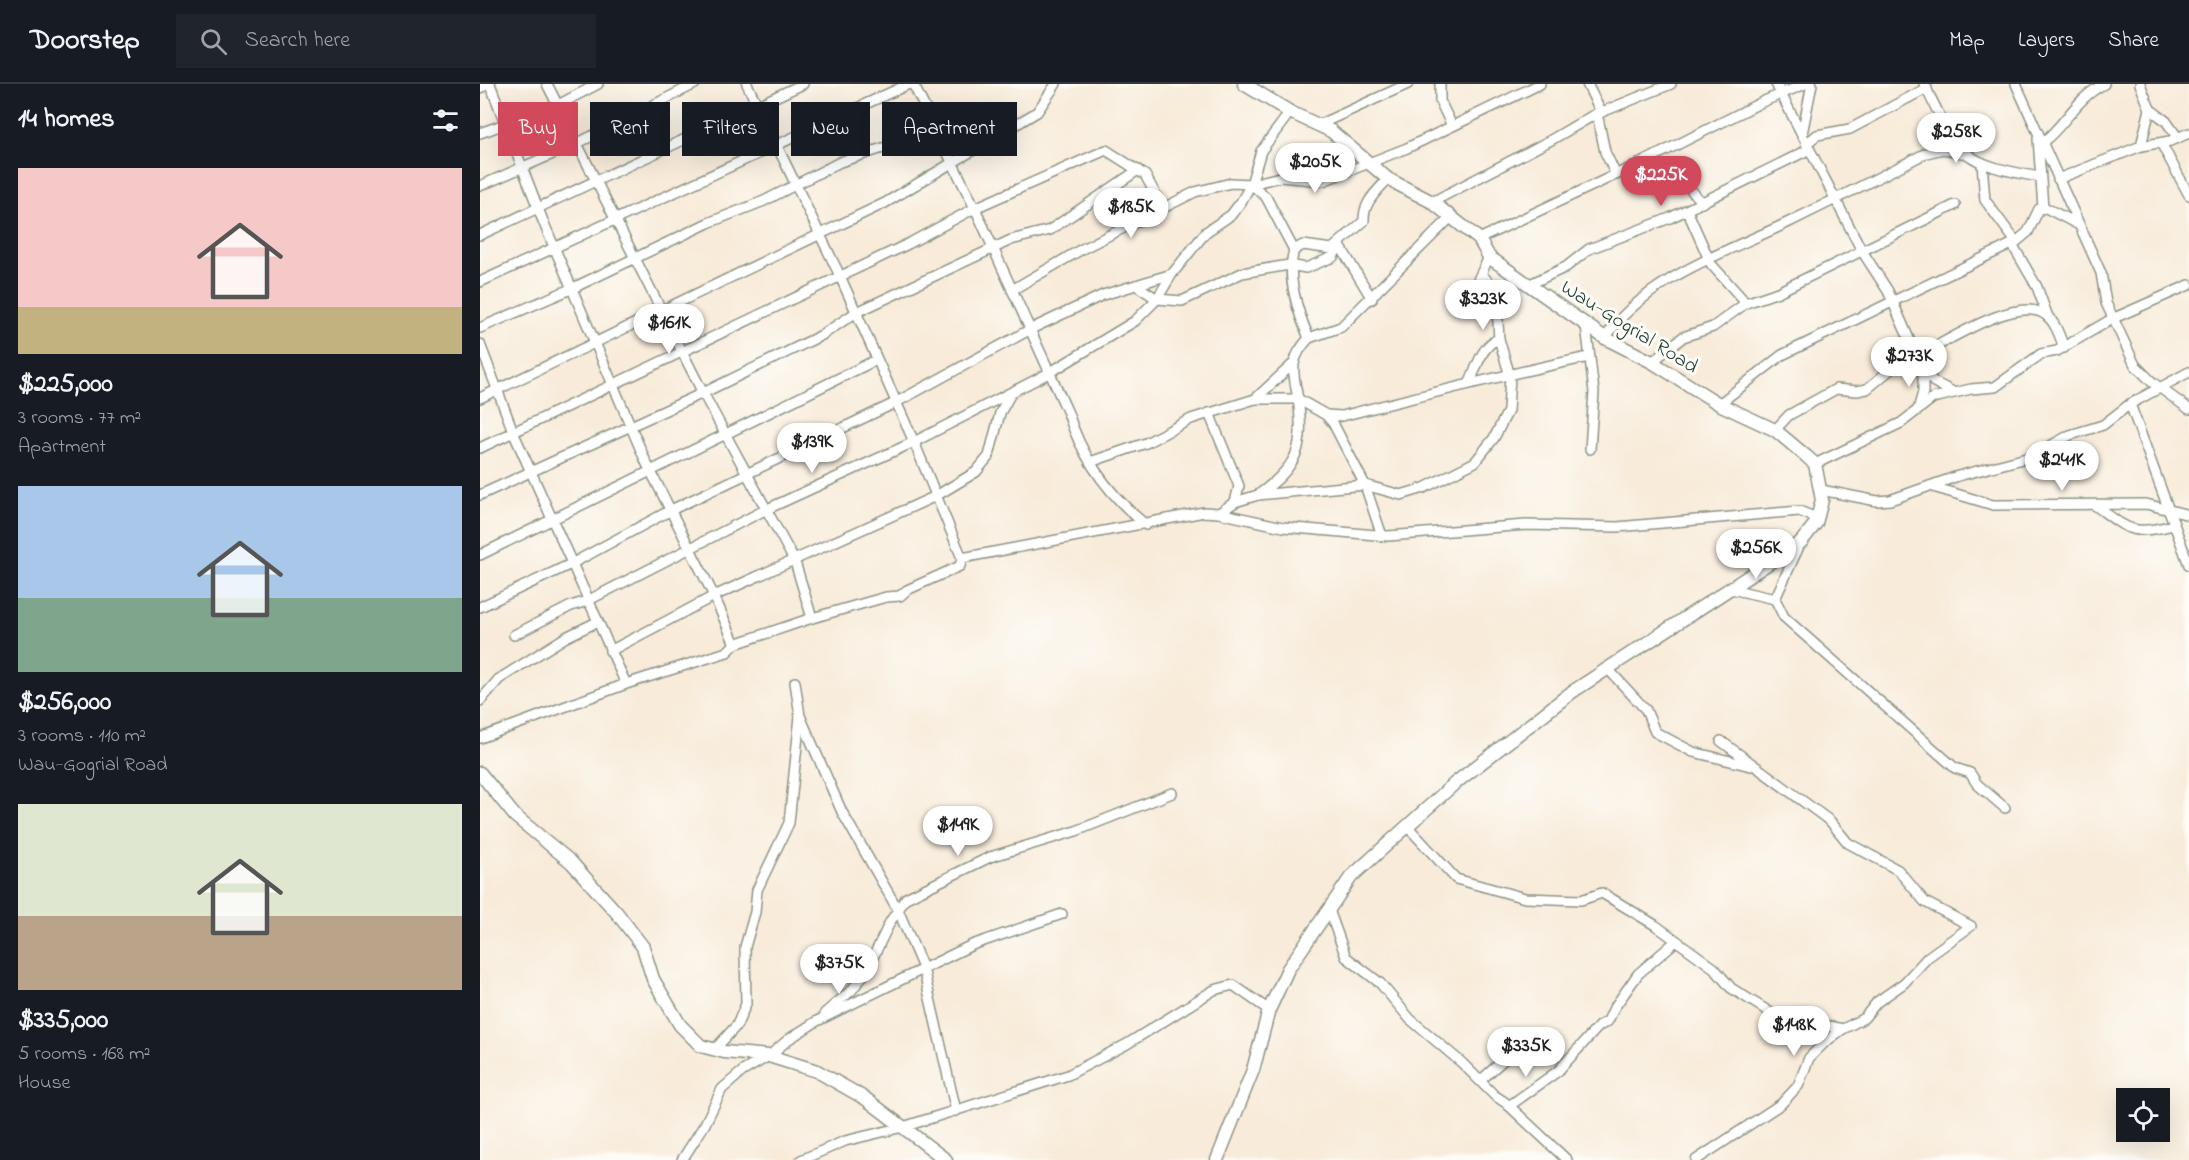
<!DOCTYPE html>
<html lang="en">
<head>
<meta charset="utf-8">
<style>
	body { margin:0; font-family:"Indie Flower",sans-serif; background:#20242c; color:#f1f3f6; height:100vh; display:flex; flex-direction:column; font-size:22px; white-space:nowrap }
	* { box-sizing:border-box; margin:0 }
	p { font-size:20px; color:#9ea1a6 }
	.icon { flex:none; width:33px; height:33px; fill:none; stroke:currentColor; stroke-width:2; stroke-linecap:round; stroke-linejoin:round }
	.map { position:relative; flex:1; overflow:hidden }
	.panel { display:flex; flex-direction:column; background:#171b24; width:480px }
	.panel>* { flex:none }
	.hud { position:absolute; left:18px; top:18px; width:570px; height:54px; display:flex; gap:12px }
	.buttons { position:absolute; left:1636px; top:1004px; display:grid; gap:12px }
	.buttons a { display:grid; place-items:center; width:54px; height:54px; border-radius:0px; background:#171b24; box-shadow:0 6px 24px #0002; font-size:30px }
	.price { position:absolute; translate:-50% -51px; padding:0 14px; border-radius:21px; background:#fff; color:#222; font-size:20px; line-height:39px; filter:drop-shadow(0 2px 3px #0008) }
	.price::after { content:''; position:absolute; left:50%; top:36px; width:18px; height:14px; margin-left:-9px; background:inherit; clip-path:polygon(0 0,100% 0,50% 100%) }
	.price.current { background:#d1495b; color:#fff }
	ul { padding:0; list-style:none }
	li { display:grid; align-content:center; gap:12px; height:318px; padding:0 18px }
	li span { display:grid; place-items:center; height:186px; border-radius:0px; color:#555 }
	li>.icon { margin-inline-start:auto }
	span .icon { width:108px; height:108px; fill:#fffc; stroke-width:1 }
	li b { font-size:26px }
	h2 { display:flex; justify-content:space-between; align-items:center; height:72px; padding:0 18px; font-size:26px }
	.chip { padding:0 21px; border-radius:0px; background:#171b24; box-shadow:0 6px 24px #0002; font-size:21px; line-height:54px }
	.chip.current { background:#d1495b; color:#fff }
	header { display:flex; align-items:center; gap:36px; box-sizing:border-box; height:84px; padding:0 30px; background:#171b24; border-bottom:2px solid #363941 }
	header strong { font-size:28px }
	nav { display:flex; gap:33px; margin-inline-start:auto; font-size:21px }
	.search { width:420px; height:54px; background:#20242c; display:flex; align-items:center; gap:15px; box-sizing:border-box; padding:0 21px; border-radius:0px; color:#9ea1a6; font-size:22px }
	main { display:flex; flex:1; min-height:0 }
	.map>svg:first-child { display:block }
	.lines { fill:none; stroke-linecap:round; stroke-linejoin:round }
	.minor-casing { stroke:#8c9486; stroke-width:12 }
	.major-casing { stroke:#8c9486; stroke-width:15 }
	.minor { stroke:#fff; stroke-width:9 }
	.major { stroke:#fff; stroke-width:12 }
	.labels { text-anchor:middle; stroke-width:6; stroke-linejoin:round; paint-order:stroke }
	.street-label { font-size:21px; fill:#1f3d34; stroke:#fdfcf7 }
</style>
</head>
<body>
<header>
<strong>Doorstep</strong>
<div class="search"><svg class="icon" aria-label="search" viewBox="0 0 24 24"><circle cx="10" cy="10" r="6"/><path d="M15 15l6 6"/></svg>Search here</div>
<nav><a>Map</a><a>Layers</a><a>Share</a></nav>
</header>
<main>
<section class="panel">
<h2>14 homes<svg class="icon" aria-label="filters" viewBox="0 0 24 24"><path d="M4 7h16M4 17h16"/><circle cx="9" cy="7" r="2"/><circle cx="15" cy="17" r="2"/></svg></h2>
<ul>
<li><span style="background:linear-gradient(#f6c9c9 75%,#c2b280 0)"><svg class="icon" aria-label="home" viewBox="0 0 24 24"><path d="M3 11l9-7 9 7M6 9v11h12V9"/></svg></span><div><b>$225,000</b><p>3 rooms · 77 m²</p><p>Apartment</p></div></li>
<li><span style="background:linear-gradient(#a9c7e8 60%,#7fa58c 0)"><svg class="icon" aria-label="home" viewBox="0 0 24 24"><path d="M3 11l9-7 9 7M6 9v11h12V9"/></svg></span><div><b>$256,000</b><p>3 rooms · 110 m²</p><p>Wau-Gogrial Road</p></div></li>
<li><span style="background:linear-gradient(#dfe7d0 60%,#b9a48a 0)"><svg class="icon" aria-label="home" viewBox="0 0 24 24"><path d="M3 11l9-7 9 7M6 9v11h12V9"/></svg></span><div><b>$335,000</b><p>5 rooms · 168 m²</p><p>House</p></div></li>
</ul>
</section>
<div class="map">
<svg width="1709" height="1076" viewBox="0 0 1709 1076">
	<rect width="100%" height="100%" fill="#fdfcf7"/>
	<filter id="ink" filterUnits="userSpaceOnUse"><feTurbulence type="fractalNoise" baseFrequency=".0167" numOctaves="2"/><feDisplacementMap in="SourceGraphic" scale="12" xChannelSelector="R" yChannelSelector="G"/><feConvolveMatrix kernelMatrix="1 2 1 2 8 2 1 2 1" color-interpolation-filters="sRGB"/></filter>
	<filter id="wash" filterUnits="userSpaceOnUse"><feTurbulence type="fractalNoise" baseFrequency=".008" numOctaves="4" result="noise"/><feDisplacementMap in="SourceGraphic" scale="24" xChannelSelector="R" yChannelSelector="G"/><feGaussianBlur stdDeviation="1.35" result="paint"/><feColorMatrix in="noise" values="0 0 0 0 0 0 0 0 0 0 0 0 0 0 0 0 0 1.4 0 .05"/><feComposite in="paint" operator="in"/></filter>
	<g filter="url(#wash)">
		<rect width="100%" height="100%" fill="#f8ebd9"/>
	</g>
	<g filter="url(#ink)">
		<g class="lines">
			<defs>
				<g id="minor">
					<path d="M10,0L63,137L166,378L234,512L255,560"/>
					<path d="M67,0L223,309L315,478L332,534"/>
					<path d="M433,0L495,124L588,329C602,374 630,412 666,441"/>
					<path d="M960,0V17L972,42"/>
					<path d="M1107,0L1121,28"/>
					<path d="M1296,0L1382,167L1408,207L1443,287L1454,298L1473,308"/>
					<path d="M1444,0C1479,71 1479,79 1560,93"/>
					<path d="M1536,0L1621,189L1626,219L1655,281L1672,298L1709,325"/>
					<path d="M1660,0L1670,25L1661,62"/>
					<path d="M0,4L9,0"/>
					<path d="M1670,25L1686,37L1698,54"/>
					<path d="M1117,29L1125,68L1136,91"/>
					<path d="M838,41L928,0"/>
					<path d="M0,49L78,21L118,0"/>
					<path d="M1322,50L1332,0"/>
					<path d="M1558,54L1563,124"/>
					<path d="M1563,58C1587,39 1595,15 1624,0"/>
					<path d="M1681,59L1709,111"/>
					<path d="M1326,60L1337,51L1370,45L1447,4"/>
					<path d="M1167,76L1195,87L1222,119"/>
					<path d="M1502,79L1505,116L1536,158"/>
					<path d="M1578,95L1661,62L1690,57L1709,49"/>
					<path d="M771,100L786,113L814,166C806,192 818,229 829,254C808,277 813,287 818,315L846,331"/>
					<path d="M0,102L98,59L215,0"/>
					<path d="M952,118L1071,56L1112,32L1191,0"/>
					<path d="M1207,126L1231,180L1266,219"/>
					<path d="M0,151L323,0"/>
					<path d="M999,155L1167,76L1282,18L1325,0"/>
					<path d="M1532,160L1557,203L1568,233"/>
					<path d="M814,166L823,161L852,165L884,137C883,119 896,108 908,95"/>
					<path d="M0,198L429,0"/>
					<path d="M656,201L677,215L692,190"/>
					<path d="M1048,201L1086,183L1109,165L1190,134L1328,66"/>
					<path d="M532,206L602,165L715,108L751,99L771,100L800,93L843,97L927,64L1060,0"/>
					<path d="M987,208L995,202L1009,173"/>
					<path d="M1106,241L1114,308L1110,365"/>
					<path d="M0,244L93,204L228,139L284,117L360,78L455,47"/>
					<path d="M829,254L861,243L972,132"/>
					<path d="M1125,254C1166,194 1244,169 1307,139C1354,116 1400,93 1446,69L1463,65L1486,70"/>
					<path d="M0,260L34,350L146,600"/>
					<path d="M1436,273C1465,259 1537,210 1566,231C1576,239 1580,253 1584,264"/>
					<path d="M1172,278L1203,253L1233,243L1266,219L1298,208L1475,121"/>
					<path d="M990,298C997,283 1002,260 1019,255C1017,232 1020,206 1001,190"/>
					<path d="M0,314L405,119L557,28L576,0"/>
					<path d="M775,315L813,280"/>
					<path d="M1239,320L1302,271L1536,158L1548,148L1559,125L1566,124L1599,141"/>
					<path d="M1650,320L1709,481"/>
					<path d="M1438,326L1443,308V287"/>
					<path d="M729,329L759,402L755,418"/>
					<path d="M1295,346L1309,331L1356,305L1377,307L1387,305L1434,266"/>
					<path d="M0,364L428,160L495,124L626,66L665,91L683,124"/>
					<path d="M610,378L666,359L711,335L775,315H818C825,364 818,382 778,411"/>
					<path d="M1335,380L1421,339L1453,314L1491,305L1515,303L1561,270L1577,267L1632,235L1709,201"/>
					<path d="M1450,402L1513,421L1666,420L1709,431"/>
					<path d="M1341,406L1397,417L1410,416L1478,392L1550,373L1590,351L1623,341L1650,320L1709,288"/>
					<path d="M0,411L223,309L342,251L375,229L531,156L570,146L658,86"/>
					<path d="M1616,422C1649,446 1651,452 1693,441"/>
					<path d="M739,429L755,418L778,411L885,401L921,411L944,404L995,378L1014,354L1028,327L1030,292L1019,255"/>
					<path d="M902,452L885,401L853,339L846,331L862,332C944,311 1026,290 1109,273"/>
					<path d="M1321,458L1295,515L1304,533L1475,684L1490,689L1497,700L1525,724"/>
					<path d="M0,471L396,276"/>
					<path d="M482,474L724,428L739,429L803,443L908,452L1046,441L1137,443L1319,427L1337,434"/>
					<path d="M1251,505L1295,515"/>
					<path d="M0,523L91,480L191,426L415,319L551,245L623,211L692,190L726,148L751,131L761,118L771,100L781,67L810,28"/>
					<path d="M34,551L91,522L107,517L285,426L434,358L569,289L655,237L677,215L702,217L762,189L809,181L826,184L853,173L859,160L892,215"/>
					<path d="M130,567L234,512L456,412L496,388L509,372L520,329L531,309"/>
					<path d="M1128,585L1166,626L1175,648L1213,668L1271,682"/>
					<path d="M0,617L19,595L86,553L117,538"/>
					<path d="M320,632L362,728L418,826L443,884L476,1027"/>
					<path d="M0,654L146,600L247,568L255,560L332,534L406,513L420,512L427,506L480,482L482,474L434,358L360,192L267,0"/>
					<path d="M928,743L976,795L1045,814L1101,816L1122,809L1175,841L1234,884L1251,904L1296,932L1363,945"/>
					<path d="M849,826L866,873L900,899L930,935L982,979L1014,1011L1026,1019L1087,1076"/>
					<path d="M345,929L372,906L387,886L410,838L426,814L510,773L596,747L692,709"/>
					<path d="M235,965L257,941L266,920L265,863L275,828L277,806L309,739L320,632L315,598"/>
					<path d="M1001,996L1029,971"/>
					<path d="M1029,1022L1078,987L1119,942L1128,937L1134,924L1158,890L1196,857"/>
					<path d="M202,1076L225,1040L242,1005L263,987L289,972L309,955L337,937L492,861L582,830"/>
					<path d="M321,1076L365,1057L423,1043L588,991L647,960L734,906L753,901L789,926"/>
					<path d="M1216,1076L1301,1020L1318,1002L1329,974L1344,959L1363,945L1384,934L1397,918L1424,899L1448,873L1491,842L1445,818L1418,786L1368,759L1350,737L1241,657"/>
				</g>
				<g id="major">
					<path d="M0,689L35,732L91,778L137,829L163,863L173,895L200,941L221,962L244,968L289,972L337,987L386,1015L466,1076"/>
					<path d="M737,1076L773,986L789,926L808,885L871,793L974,700L1092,608L1321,458L1336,439L1342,416L1335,380L1326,372L1295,346L1239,320L1172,278L1125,254L1009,173L999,155L952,118L908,95L851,47L810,28L764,0"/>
				</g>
			</defs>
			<use href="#minor" class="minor-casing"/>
			<use href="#major" class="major-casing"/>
			<use href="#minor" class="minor"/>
			<use href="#major" class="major"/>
		</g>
	</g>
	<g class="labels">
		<g class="street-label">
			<text transform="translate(1150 242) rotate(32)" y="7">Wau-Gogrial Road</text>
		</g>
	</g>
</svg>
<div class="buttons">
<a><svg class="icon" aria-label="locate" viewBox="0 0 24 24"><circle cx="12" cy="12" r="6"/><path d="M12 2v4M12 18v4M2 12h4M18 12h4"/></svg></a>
</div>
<b class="price" style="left:1476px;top:80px">$258K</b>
<b class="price" style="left:835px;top:110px">$205K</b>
<b class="price current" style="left:1181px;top:123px">$225K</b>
<b class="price" style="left:651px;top:155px">$185K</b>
<b class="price" style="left:1003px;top:247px">$323K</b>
<b class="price" style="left:189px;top:271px">$161K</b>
<b class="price" style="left:1429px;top:304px">$273K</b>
<b class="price" style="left:332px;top:390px">$139K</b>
<b class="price" style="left:1582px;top:408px">$241K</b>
<b class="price" style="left:1276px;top:496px">$256K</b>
<b class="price" style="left:478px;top:773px">$149K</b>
<b class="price" style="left:359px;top:911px">$375K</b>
<b class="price" style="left:1314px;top:973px">$148K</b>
<b class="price" style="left:1046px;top:994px">$335K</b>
<div class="hud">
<a class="chip current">Buy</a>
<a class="chip">Rent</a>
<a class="chip">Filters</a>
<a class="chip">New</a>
<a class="chip">Apartment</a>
</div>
</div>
</main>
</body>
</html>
